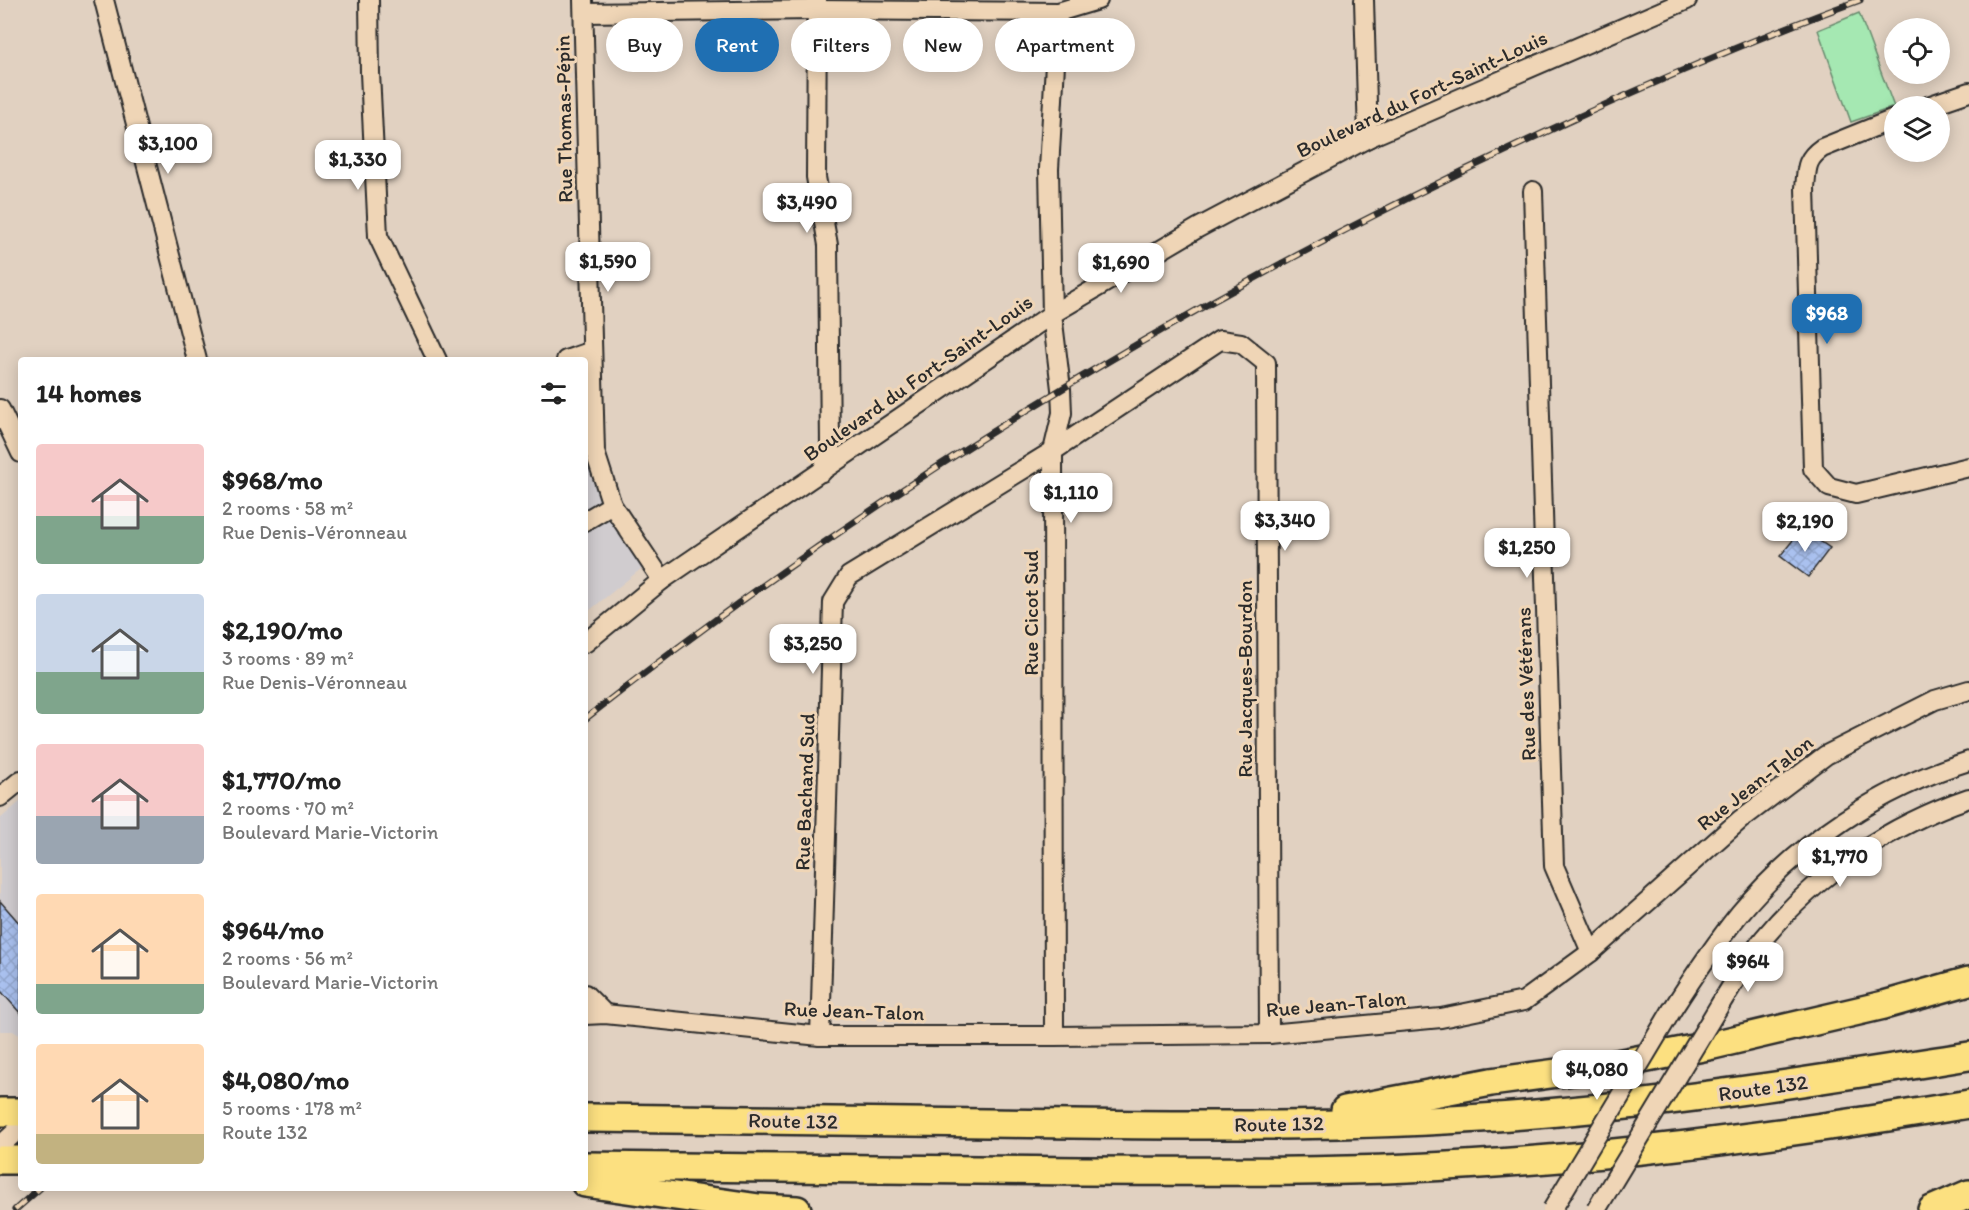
<!DOCTYPE html>
<html lang="en">
<head>
<meta charset="utf-8">
<style>
	body { margin:0; font-family:Itim,sans-serif; background:#f2f2f2; color:#222; height:100vh; display:flex; flex-direction:column; font-size:22px; white-space:nowrap }
	* { box-sizing:border-box; margin:0 }
	p { font-size:20px; color:#767676 }
	.icon { flex:none; width:33px; height:33px; fill:none; stroke:currentColor; stroke-width:2; stroke-linecap:round; stroke-linejoin:round }
	.map { position:relative; flex:1; overflow:hidden }
	.details { position:absolute; left:18px; top:357px; width:570px; height:834px; display:flex; flex-direction:column; background:#fff; border-radius:6px; box-shadow:0 3px 15px #0003 }
	.details>* { flex:none }
	.guide { position:absolute; left:606px; top:18px; width:570px; height:54px; display:flex; gap:12px }
	.controls { position:absolute; left:1884px; top:18px; display:grid; gap:12px }
	.controls a { display:grid; place-items:center; width:66px; height:66px; border-radius:50%; background:#fff; box-shadow:0 3px 15px #0003; font-size:30px }
	.price { position:absolute; translate:-50% -51px; padding:0 14px; border-radius:12px; background:#fff; color:#222; font-size:20px; line-height:39px; filter:drop-shadow(0 2px 3px #0008) }
	.price::after { content:''; position:absolute; left:50%; top:36px; width:18px; height:14px; margin-left:-9px; background:inherit; clip-path:polygon(0 0,100% 0,50% 100%) }
	.price.active { background:#1f6fb2; color:#fff }
	ul { padding:0; list-style:none }
	li { display:flex; align-items:center; gap:18px; height:150px; padding:0 18px }
	li span { display:grid; place-items:center; flex:none; width:168px; height:120px; border-radius:6px; color:#555 }
	li>.icon { margin-inline-start:auto }
	span .icon { width:72px; height:72px; fill:#fffc; stroke-width:1 }
	li b { font-size:26px }
	h2 { display:flex; justify-content:space-between; align-items:center; height:72px; padding:0 18px; font-size:26px }
	.pill { padding:0 21px; border-radius:27px; background:#fff; box-shadow:0 3px 15px #0003; font-size:21px; line-height:54px }
	.pill.active { background:#1f6fb2; color:#fff }
	.map>svg:first-child { display:block }
	.built { fill:#d0cccf }
	.green { fill:#a5e8b2; stroke:#688a6e; stroke-width:1.5 }
	.building { fill:url(#building-cross-hatch); stroke:#2b2b2b; stroke-width:1.5 }
	.lines { fill:none; stroke-linecap:round; stroke-linejoin:round }
	.minor-casing { stroke:#2b2b2b; stroke-width:22 }
	.highway-casing { stroke:#2b2b2b; stroke-width:32 }
	.minor { stroke:#efd5b6; stroke-width:18 }
	.highway { stroke:#fce080; stroke-width:27 }
	.rail-casing { stroke:#2b2b2b; stroke-width:7 }
	.rail { stroke:#efd5b6; stroke-width:4.5; stroke-dasharray:14; stroke-linecap:butt }
	.minor-bridge-casing { stroke:#2b2b2b; stroke-width:22; stroke-linecap:butt }
	.minor-bridge { stroke:#efd5b6; stroke-width:18 }
	.labels { text-anchor:middle; stroke-width:6; stroke-linejoin:round; paint-order:stroke }
	.street-label { font-size:21px; fill:#2b2b2b; stroke:#efd5b6 }
</style>
</head>
<body>
<div class="map">
<svg width="1969" height="1210" viewBox="0 0 1969 1210">
	<defs>
		<pattern id="building-cross-hatch" width="8" height="8" patternUnits="userSpaceOnUse" patternTransform="scale(1.5)"><rect width="8" height="8" fill="#aac1ef"/><path d="M0 0l8 8M0 8l8-8" fill="none" stroke="#92a6cd"/></pattern>
	</defs>
	<rect width="100%" height="100%" fill="#e1d1c1"/>
	<filter id="ink" filterUnits="userSpaceOnUse"><feTurbulence type="fractalNoise" baseFrequency=".0167" numOctaves="2"/><feDisplacementMap in="SourceGraphic" scale="12" xChannelSelector="R" yChannelSelector="G"/><feConvolveMatrix kernelMatrix="1 2 1 2 8 2 1 2 1" color-interpolation-filters="sRGB"/></filter>
	<g filter="url(#ink)">
		<g class="built">
			<path d="M585,454L607,512L642,568L585,614Z"/>
			<path d="M21,801V1036L13,1031H0V819Z"/>
		</g>
		<path class="green" d="M1859,13L1894,107L1851,122L1818,30Z"/>
		<g class="building">
			<path d="M1802,529L1830,548L1808,577L1780,556Z"/>
			<path d="M0,901L21,925V1014L0,990Z"/>
		</g>
		<g class="lines">
			<defs>
				<g id="minor">
					<path d="M104,0L197,360"/>
					<path d="M369,0L370,73L378,236L437,360"/>
					<path d="M583,0L595,452L612,505L662,580"/>
					<path d="M817,0L816,177L828,245L830,447L822,472"/>
					<path d="M1364,0L1368,138"/>
					<path d="M584,13L817,10L1058,12L1098,0"/>
					<path d="M1928,106L1969,92"/>
					<path d="M1894,119L1822,148C1805,160 1807,169 1805,188L1813,469L1829,487L1856,494L1969,467"/>
					<path d="M1533,191L1554,866L1591,952"/>
					<path d="M566,360L592,351"/>
					<path d="M0,409L21,453"/>
					<path d="M585,521L612,505"/>
					<path d="M585,643L662,580L1052,314L1198,228L1368,138L1687,0"/>
					<path d="M0,797L21,780"/>
					<path d="M585,994L605,1014"/>
					<path d="M1721,1003C1735,981 1748,958 1764,938C1818,873 1890,825 1969,798"/>
					<path d="M1672,1010C1693,977 1715,944 1740,913C1799,842 1881,788 1969,761"/>
					<path d="M585,1015L605,1014L820,1036H1054L1269,1034L1441,1018L1524,1001L1591,952L1740,820L1826,755L1935,700L1969,690"/>
					<path d="M820,1036L833,602L849,576L1053,451L1220,340L1241,343L1266,363L1269,1034"/>
					<path d="M1054,1036L1053,451L1062,413L1061,389L1052,314L1049,169L1058,12"/>
					<path d="M0,1146L21,1127"/>
				</g>
				<g id="highway">
					<path d="M1345,1110L1491,1082L1602,1067L1713,1045L1884,1005L1969,981"/>
					<path d="M0,1112H21"/>
					<path d="M585,1118C748,1120 911,1123 1073,1124C1231,1126 1390,1127 1547,1113C1689,1101 1829,1078 1969,1056"/>
					<path d="M0,1160H21"/>
					<path d="M585,1166C750,1167 915,1170 1080,1171C1190,1171 1299,1173 1408,1168C1597,1160 1783,1135 1969,1104"/>
					<path d="M585,1183L759,1208L797,1210"/>
					<path d="M1932,1210L1969,1194"/>
				</g>
			</defs>
			<use href="#minor" class="minor-casing"/>
			<use href="#highway" class="highway-casing"/>
			<use href="#minor" class="minor"/>
			<use href="#highway" class="highway"/>
			<defs>
				<g id="rail">
					<path d="M585,719C877,489 1197,294 1533,138C1640,88 1749,40 1860,0"/>
					<path d="M15,1210L40,1188"/>
				</g>
			</defs>
			<use href="#rail" class="rail-casing"/>
			<use href="#rail" class="rail"/>
			<defs>
				<g id="minor-bridge">
					<path d="M1552,1210L1672,1010"/>
					<path d="M1596,1210L1721,1003"/>
				</g>
			</defs>
			<use href="#minor-bridge" class="minor-bridge-casing"/>
			<use href="#minor-bridge" class="minor-bridge"/>
		</g>
	</g>
	<g class="labels">
		<g class="street-label">
			<text transform="translate(1422 94) rotate(-25)" y="7">Boulevard du Fort-Saint-Louis</text>
			<text transform="translate(564 119) rotate(-91)" y="7">Rue Thomas-Pépin</text>
			<text transform="translate(918 378) rotate(-35)" y="7">Boulevard du Fort-Saint-Louis</text>
			<text transform="translate(1031 613) rotate(-90)" y="7">Rue Cicot Sud</text>
			<text transform="translate(1245 679) rotate(-90)" y="7">Rue Jacques-Bourdon</text>
			<text transform="translate(1526 684) rotate(-92)" y="7">Rue des Vétérans</text>
			<text transform="translate(1755 783) rotate(-38)" y="7">Rue Jean-Talon</text>
			<text transform="translate(805 792) rotate(-88)" y="7">Rue Bachand Sud</text>
			<text transform="translate(1336 1004) rotate(-5)" y="7">Rue Jean-Talon</text>
			<text transform="translate(854 1011) rotate(2)" y="7">Rue Jean-Talon</text>
			<text transform="translate(1763 1088) rotate(-8)" y="7">Route 132</text>
			<text transform="translate(793 1121) rotate(1)" y="7">Route 132</text>
			<text transform="translate(1279 1124) rotate(-1)" y="7">Route 132</text>
		</g>
	</g>
</svg>
<div class="controls">
<a><svg class="icon" aria-label="locate" viewBox="0 0 24 24"><circle cx="12" cy="12" r="6"/><path d="M12 2v4M12 18v4M2 12h4M18 12h4"/></svg></a>
<a><svg class="icon" aria-label="layers" viewBox="0 0 24 24"><path d="M12 4l9 5-9 5-9-5zM3 14l9 5 9-5"/></svg></a>
</div>
<b class="price" style="left:168px;top:175px">$3,100</b>
<b class="price" style="left:358px;top:191px">$1,330</b>
<b class="price" style="left:807px;top:234px">$3,490</b>
<b class="price" style="left:608px;top:293px">$1,590</b>
<b class="price" style="left:1121px;top:294px">$1,690</b>
<b class="price active" style="left:1827px;top:345px">$968</b>
<b class="price" style="left:1071px;top:524px">$1,110</b>
<b class="price" style="left:1285px;top:552px">$3,340</b>
<b class="price" style="left:1805px;top:553px">$2,190</b>
<b class="price" style="left:1527px;top:579px">$1,250</b>
<b class="price" style="left:813px;top:675px">$3,250</b>
<b class="price" style="left:1840px;top:888px">$1,770</b>
<b class="price" style="left:1748px;top:993px">$964</b>
<b class="price" style="left:1597px;top:1101px">$4,080</b>
<div class="guide">
<a class="pill">Buy</a>
<a class="pill active">Rent</a>
<a class="pill">Filters</a>
<a class="pill">New</a>
<a class="pill">Apartment</a>
</div>
<section class="details">
<h2>14 homes<svg class="icon" aria-label="filters" viewBox="0 0 24 24"><path d="M4 7h16M4 17h16"/><circle cx="9" cy="7" r="2"/><circle cx="15" cy="17" r="2"/></svg></h2>
<ul>
<li><span style="background:linear-gradient(#f6c9c9 60%,#7fa58c 0)"><svg class="icon" aria-label="home" viewBox="0 0 24 24"><path d="M3 11l9-7 9 7M6 9v11h12V9"/></svg></span><div><b>$968/mo</b><p>2 rooms · 58 m²</p><p>Rue Denis-Véronneau</p></div></li>
<li><span style="background:linear-gradient(#c9d6e8 65%,#7fa58c 0)"><svg class="icon" aria-label="home" viewBox="0 0 24 24"><path d="M3 11l9-7 9 7M6 9v11h12V9"/></svg></span><div><b>$2,190/mo</b><p>3 rooms · 89 m²</p><p>Rue Denis-Véronneau</p></div></li>
<li><span style="background:linear-gradient(#f6c9c9 60%,#9aa5b1 0)"><svg class="icon" aria-label="home" viewBox="0 0 24 24"><path d="M3 11l9-7 9 7M6 9v11h12V9"/></svg></span><div><b>$1,770/mo</b><p>2 rooms · 70 m²</p><p>Boulevard Marie-Victorin</p></div></li>
<li><span style="background:linear-gradient(#ffd9b3 75%,#7fa58c 0)"><svg class="icon" aria-label="home" viewBox="0 0 24 24"><path d="M3 11l9-7 9 7M6 9v11h12V9"/></svg></span><div><b>$964/mo</b><p>2 rooms · 56 m²</p><p>Boulevard Marie-Victorin</p></div></li>
<li><span style="background:linear-gradient(#ffd9b3 75%,#c2b280 0)"><svg class="icon" aria-label="home" viewBox="0 0 24 24"><path d="M3 11l9-7 9 7M6 9v11h12V9"/></svg></span><div><b>$4,080/mo</b><p>5 rooms · 178 m²</p><p>Route 132</p></div></li>
</ul>
</section>
</div>
</body>
</html>
